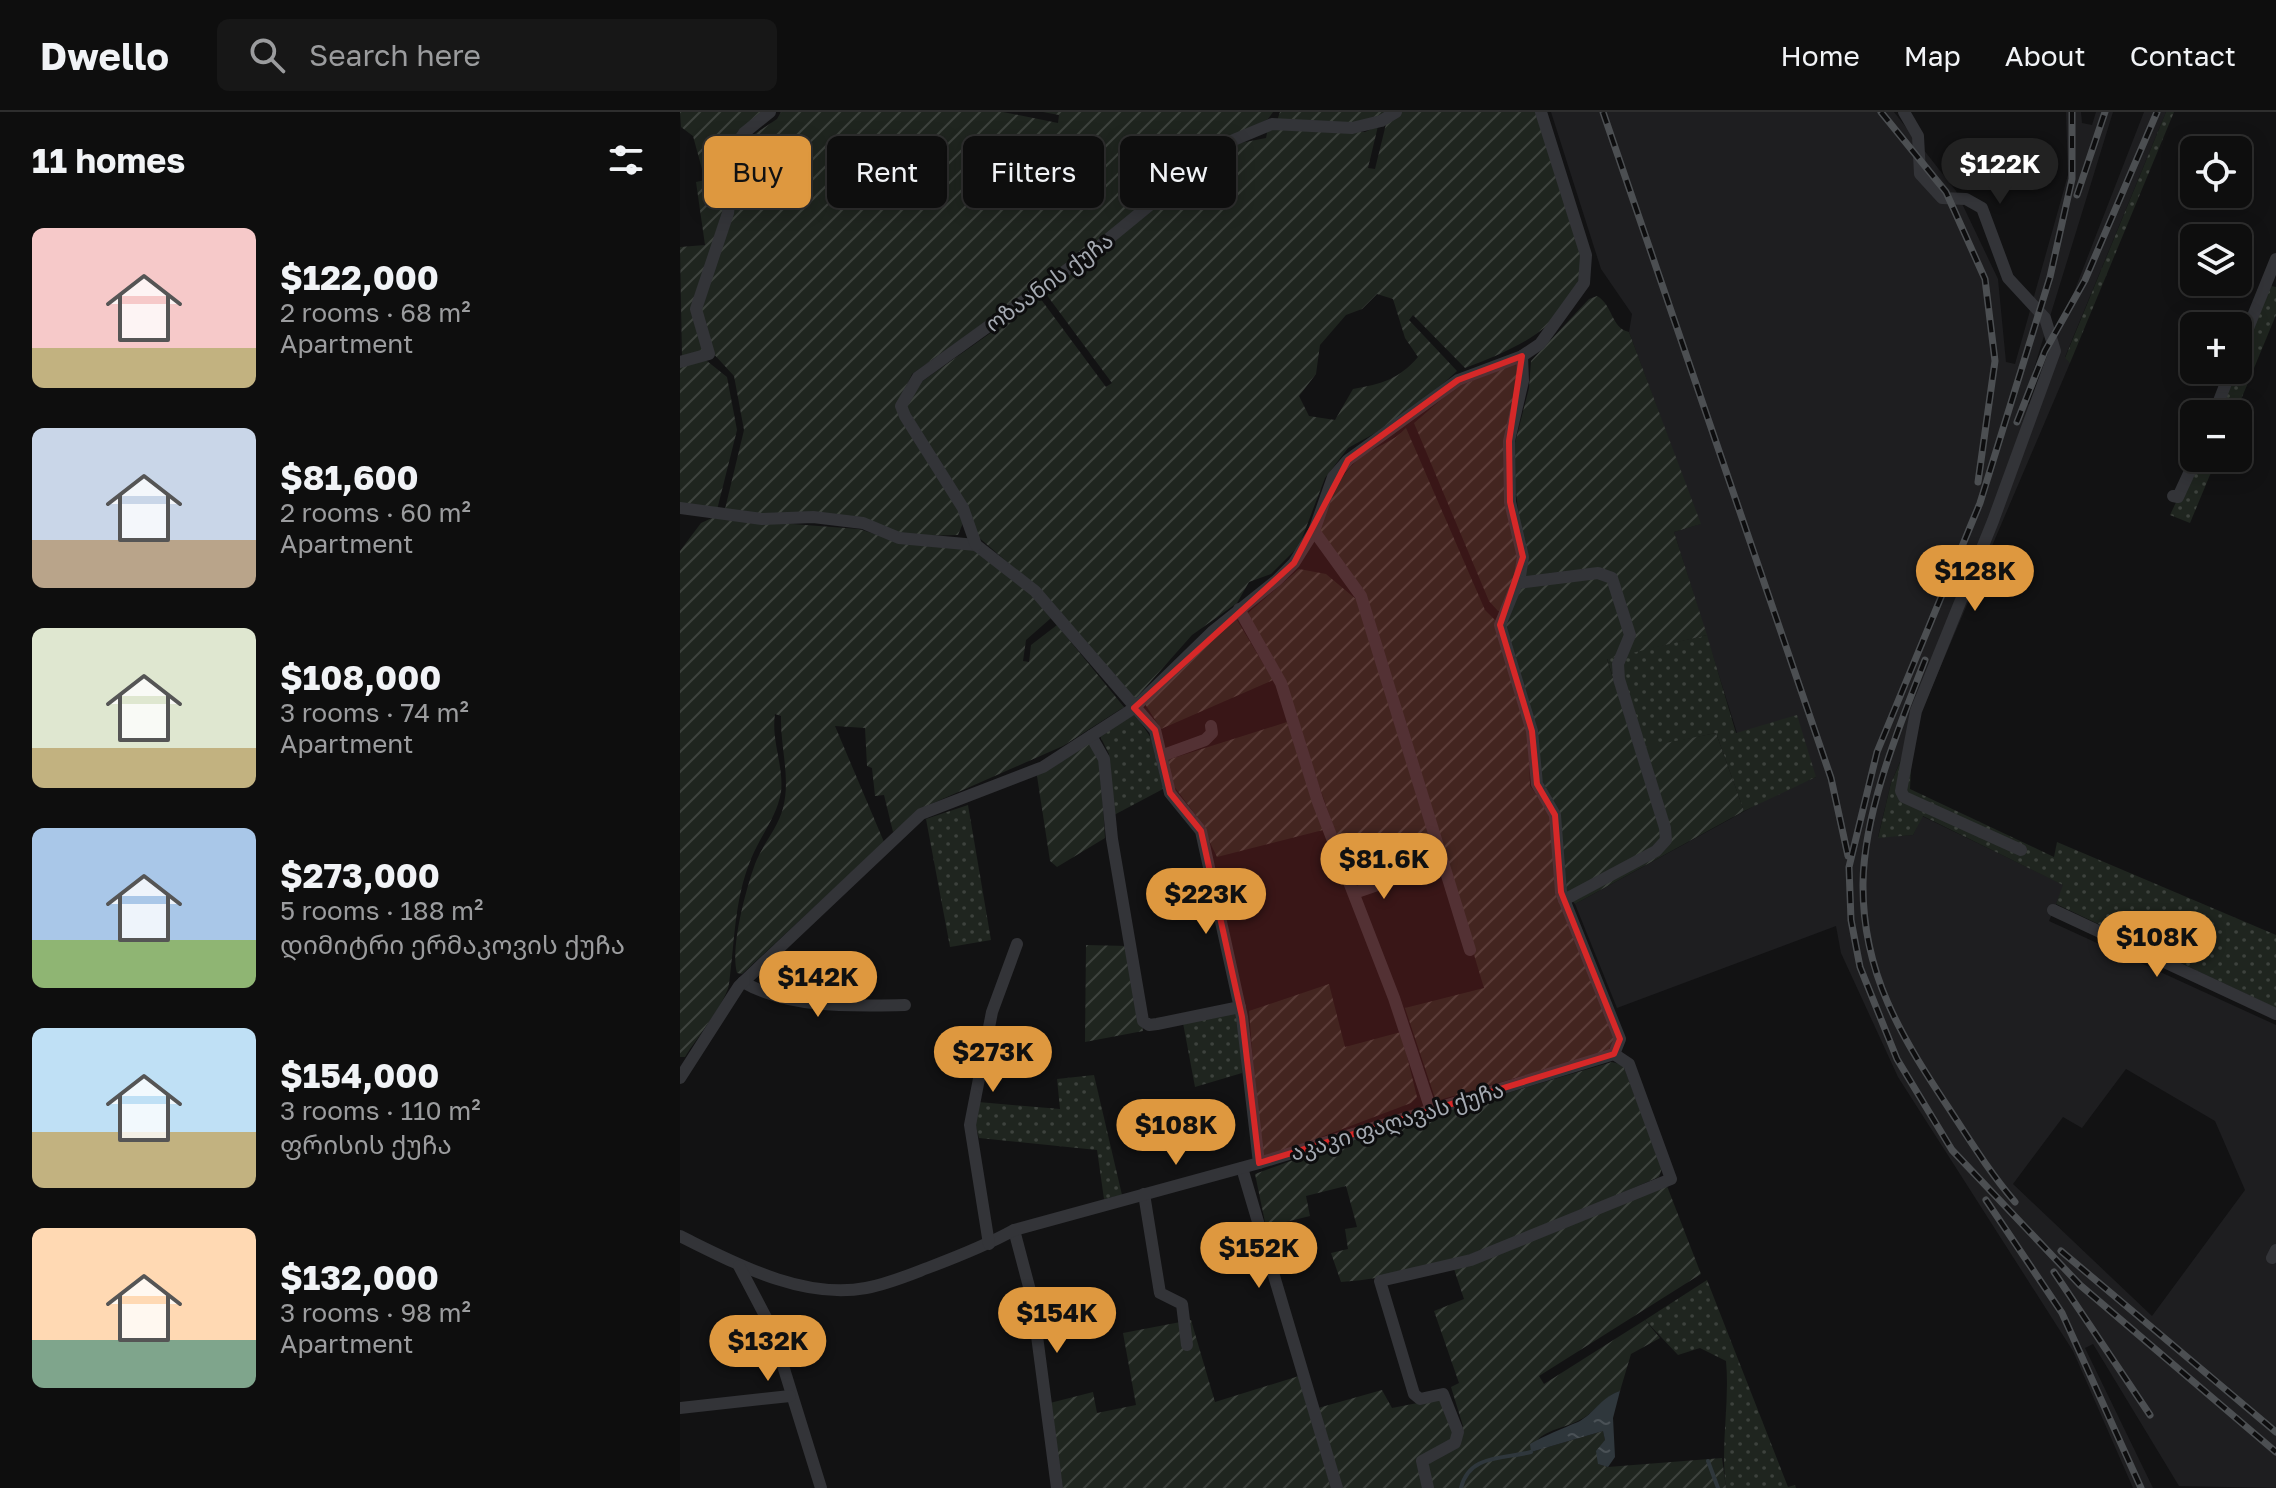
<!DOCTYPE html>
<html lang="en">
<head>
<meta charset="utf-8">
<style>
	body { margin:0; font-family:"Golos Text","Noto Sans Georgian",sans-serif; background:#171717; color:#f1f3f6; height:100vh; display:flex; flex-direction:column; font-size:30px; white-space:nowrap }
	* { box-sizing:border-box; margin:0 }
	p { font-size:26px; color:#9b9c9e }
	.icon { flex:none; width:44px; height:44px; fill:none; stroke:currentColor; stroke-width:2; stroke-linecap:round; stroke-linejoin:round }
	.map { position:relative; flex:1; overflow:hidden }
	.side { display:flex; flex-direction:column; background:#0e0e0e; width:680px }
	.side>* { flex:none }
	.banner { position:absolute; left:24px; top:24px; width:760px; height:72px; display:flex; gap:16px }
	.tools { position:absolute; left:1500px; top:24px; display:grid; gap:16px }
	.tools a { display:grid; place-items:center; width:72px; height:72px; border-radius:12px; background:#0e0e0e; box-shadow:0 4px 20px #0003,0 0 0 2px #2e2e2e; font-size:40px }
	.price { position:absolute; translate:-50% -68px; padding:0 18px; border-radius:28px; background:#de983f; color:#111; font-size:26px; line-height:52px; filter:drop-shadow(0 2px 4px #0008) }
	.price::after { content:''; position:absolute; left:50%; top:48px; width:24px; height:18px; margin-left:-12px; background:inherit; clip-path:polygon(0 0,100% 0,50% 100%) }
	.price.selected { background:#222; color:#fff }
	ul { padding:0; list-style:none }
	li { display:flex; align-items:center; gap:24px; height:200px; padding:0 32px }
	li span { display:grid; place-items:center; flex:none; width:224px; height:160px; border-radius:12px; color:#555 }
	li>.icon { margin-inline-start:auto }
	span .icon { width:96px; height:96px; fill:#fffc; stroke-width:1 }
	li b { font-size:34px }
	h2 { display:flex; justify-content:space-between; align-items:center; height:96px; padding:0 32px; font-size:34px }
	.tag { padding:0 28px; border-radius:12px; background:#0e0e0e; box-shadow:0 4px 20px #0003,0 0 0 2px #2e2e2e; font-size:28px; line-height:72px }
	.tag.selected { background:#de983f; color:#111 }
	header { display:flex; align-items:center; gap:48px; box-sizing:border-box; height:112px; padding:0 40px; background:#0e0e0e; border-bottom:2px solid #2e2e2e }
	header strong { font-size:38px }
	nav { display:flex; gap:44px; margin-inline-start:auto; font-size:28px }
	.search { width:560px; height:72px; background:#171717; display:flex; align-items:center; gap:20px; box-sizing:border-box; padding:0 28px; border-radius:12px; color:#9b9c9e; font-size:30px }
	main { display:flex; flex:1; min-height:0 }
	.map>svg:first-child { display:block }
	.built { fill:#1e1e20; fill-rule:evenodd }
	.grass { fill:url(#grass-dots) }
	.garden { fill:url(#garden-furrows); fill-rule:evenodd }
	.water { fill:url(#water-ripples) }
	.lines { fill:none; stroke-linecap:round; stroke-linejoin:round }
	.stream { stroke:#2f373c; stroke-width:4 }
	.minor { stroke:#333438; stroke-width:12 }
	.rail-casing { stroke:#4c4f52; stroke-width:7 }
	.rail { stroke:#0d0d0e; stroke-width:4; stroke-dasharray:12; stroke-linecap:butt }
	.marked { fill:#d62828; fill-opacity:0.2; stroke:#d62828; stroke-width:6; stroke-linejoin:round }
	.labels { text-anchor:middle; stroke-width:6; stroke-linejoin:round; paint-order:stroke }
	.street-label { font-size:22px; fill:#a5aab2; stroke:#0d0d0e }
</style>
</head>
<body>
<header>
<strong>Dwello</strong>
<div class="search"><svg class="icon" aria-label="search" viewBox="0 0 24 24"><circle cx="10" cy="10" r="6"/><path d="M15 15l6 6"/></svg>Search here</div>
<nav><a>Home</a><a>Map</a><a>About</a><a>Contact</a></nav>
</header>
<main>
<section class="side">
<h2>11 homes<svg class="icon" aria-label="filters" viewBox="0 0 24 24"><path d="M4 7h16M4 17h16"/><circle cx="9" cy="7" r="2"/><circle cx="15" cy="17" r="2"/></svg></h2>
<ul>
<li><span style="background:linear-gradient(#f6c9c9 75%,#c2b280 0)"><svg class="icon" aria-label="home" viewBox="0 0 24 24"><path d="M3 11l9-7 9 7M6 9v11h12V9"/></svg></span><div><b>$122,000</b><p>2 rooms · 68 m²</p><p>Apartment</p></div></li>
<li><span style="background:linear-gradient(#c9d6e8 70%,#b9a48a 0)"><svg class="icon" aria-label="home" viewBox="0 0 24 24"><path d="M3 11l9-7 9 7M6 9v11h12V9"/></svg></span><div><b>$81,600</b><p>2 rooms · 60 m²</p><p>Apartment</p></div></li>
<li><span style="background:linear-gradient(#dfe7d0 75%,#c2b280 0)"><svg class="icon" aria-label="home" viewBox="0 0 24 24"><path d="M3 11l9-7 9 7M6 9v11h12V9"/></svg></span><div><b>$108,000</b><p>3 rooms · 74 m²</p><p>Apartment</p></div></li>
<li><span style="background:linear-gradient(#a9c7e8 70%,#8fb573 0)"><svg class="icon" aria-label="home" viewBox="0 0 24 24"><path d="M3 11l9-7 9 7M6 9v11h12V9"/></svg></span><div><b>$273,000</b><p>5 rooms · 188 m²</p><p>დიმიტრი ერმაკოვის ქუჩა</p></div></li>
<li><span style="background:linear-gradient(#bfe0f5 65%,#c2b280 0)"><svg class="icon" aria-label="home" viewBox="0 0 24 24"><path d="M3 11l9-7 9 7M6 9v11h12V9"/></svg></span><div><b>$154,000</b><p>3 rooms · 110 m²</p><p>ფრისის ქუჩა</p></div></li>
<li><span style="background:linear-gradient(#ffd9b3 70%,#7fa58c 0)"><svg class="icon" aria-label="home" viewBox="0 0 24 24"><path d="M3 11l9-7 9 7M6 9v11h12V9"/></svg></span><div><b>$132,000</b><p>3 rooms · 98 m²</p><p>Apartment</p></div></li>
</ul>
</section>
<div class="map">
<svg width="1596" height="1376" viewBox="0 0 1596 1376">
	<defs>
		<pattern id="grass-dots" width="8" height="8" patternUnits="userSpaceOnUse" patternTransform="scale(2)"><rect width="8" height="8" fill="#1f251f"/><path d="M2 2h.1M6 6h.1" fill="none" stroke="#3d423d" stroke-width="1.8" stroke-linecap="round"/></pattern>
		<pattern id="garden-furrows" width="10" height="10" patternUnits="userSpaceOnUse" patternTransform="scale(2)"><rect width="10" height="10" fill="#1f251f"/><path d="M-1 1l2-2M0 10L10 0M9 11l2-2" fill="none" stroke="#3d423d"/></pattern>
		<pattern id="water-ripples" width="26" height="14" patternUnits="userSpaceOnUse" patternTransform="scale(2)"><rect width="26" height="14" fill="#2f373c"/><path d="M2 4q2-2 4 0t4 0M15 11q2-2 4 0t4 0" fill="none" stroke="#4a5156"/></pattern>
	</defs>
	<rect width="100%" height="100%" fill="#121213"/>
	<path class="built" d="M871,0H1214L1276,79L1318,167L1326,250L1335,252L1388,63L1386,0H1401L1402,11L1412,13L1416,0H1433L1344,289L1350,293L1464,0H1486L1385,245L1390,251L1211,671L1198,725L1233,723L1242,704L1384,773L1369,809L1596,913V1376L1499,1374L1413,1232L1405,1236L1473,1376H1453L1393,1239L1218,965L1161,841L1156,814L937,896L895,792L1094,683L1136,665L1057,621L994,420L1020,412L949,220L952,202L921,157ZM1446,957L1535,1009L1565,1078L1472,1204L1333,1072L1383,1005L1402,1016Z"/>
	<g class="grass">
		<path d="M1486,0H1494L1390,251L1385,246Z"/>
		<path d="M1596,157L1591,174L1596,175V203L1555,302H1535L1554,258H1558V248Z"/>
		<path d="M1517,346H1537L1510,411L1490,403Z"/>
		<path d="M1027,523L1056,621L1117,603L1136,665L1064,699L1036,621L955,638L927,546Z"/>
		<path d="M455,602L471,626L483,677L434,703L429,642L420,624Z"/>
		<path d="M1233,621L1230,677L1374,745L1377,730L1596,823V896L1376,792L1383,773L1243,704L1233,723L1198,726L1211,671Z"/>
		<path d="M288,693L311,828L270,835L246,707Z"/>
		<path d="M553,898L560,906L562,961L515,975L503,911Z"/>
		<path d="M414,963L442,1083L424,1087L417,1038L299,1026L295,1011L298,990L380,997L377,967Z"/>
		<path d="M1027,1168L1108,1375L1115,1373L1116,1376H1046C1040,1333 1050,1292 1046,1249L1020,1236L998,1243L965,1208Z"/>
	</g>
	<g class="garden">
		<path d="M0,0H86L38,42L40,48L50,47L44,101L16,184L24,238L2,246L0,135L25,133L16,70L25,68L13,24L1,15Z"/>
		<path d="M101,0H323L378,11L379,3L363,0H593L588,7L536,34L405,139L232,262L216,296L280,399L283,411L278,423L236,424L45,397L64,318L54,264L31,239L18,201L51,104L61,45L73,23L97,7Z"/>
		<path d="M600,0H707L687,12L597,9Z"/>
		<path d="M722,0H858L903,143C898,211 840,235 785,256L733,203L729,208L777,259L730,302L668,336L645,366L619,434L591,462L569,470L557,491L512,523L456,586L450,584L346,466L297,424L227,301L226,292L237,273L360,186L426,275L432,271L366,182L555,32L586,26L588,16L685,20L698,14L688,56L695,57L706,12ZM697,182L713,187L725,226L738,245C719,267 702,272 673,277L655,308L629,304L619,284L636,262L640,233L666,203L682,197Z"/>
		<path d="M917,184C933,193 931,216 949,220L1021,412L994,420L1027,523L927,547L955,637L1036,621L1064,699L895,792L886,781L879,705L861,666L825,514L846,464L835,372V331L849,276L851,249L909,187Z"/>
		<path d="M17,249H27L47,265L57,318L37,398L0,391V255Z"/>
		<path d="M835,252L840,262L826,325L838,452L823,498L818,499L809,489L734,311L776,275Z"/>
		<path d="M726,316L805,498L818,511L848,620L850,674L870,701L877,773L935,925L928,939L756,989L725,896L804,876L695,513L638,417C650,388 658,362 684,343C699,333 713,330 726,316Z"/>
		<path d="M32,406L179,417L220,430L297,437L349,479L371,506L346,528L343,549L349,550L351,533L377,513L444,595L383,634L242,696L213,720L204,683L195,684L192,656L187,654L185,616L155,614L204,730L62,862L57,861C50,835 66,777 75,752C82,733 98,716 103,696C111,666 100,634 101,604L95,602C91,629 104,654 101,680C97,705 80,724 71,747C54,788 55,829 49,872C47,889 15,928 5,945H0V439L21,411Z"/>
		<path d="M619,457L646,462L677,488L755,733L668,756L629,645L568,501Z"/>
		<path d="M557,508L593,568L481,617L465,592L531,527Z"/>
		<path d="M607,610L647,717L537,745L518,706L493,673L487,648Z"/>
		<path d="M409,629L420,647L425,726L377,755L370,749L357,664Z"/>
		<path d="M406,833L448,834L463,919L405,930Z"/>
		<path d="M649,872L665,935L721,920L737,985L731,991L581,1048L569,899Z"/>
		<path d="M932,950L943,953L982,1056L979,1065C876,1108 773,1162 661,1170L651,1141L668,1137L665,1117L677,1115L666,1074L626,1084L630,1104L586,1115L575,1062L731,1005L766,999Z"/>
		<path d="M987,1074L1021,1162L859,1264L864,1272L965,1208L980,1226L951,1242L940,1279C922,1285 914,1302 898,1309C880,1318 857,1318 851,1340L923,1319L925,1328L918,1352L928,1355L1042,1346L1046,1376H752L747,1357L751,1349L776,1336L783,1314L771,1275L779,1271L754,1199L784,1187L774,1157Z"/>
		<path d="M511,1208L535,1290L619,1264L651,1376H383L370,1291L413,1280L417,1301L456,1293L443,1221Z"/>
		<path d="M702,1278L712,1296L763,1286L775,1323L773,1329L747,1341V1376H660L638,1296Z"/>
	</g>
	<path class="water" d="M940,1279L933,1306L935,1345L928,1355L918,1352L916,1339L925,1328L923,1319L851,1340L850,1332C866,1323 881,1317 898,1310C914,1302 921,1285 940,1279Z"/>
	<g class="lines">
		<g class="stream">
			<path d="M1028,1349L1038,1376"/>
			<path d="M781,1376C789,1342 824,1347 851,1340"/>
		</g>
		<g class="minor">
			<path d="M1224,0L1238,24L1240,62L1262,86L1286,87L1302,96L1328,166L1365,206L1375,239L1313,409L1236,599L1221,679L1224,685L1341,738"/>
			<path d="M1558,241L1596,147"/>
			<path d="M842,244L843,269L829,329L830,390L843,445L840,464L820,513L852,619L857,672L875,703L881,780L940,927L934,942"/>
			<path d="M0,250L29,242L16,197L48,101L56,33L64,21L90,0"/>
			<path d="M1534,302L1551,258"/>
			<path d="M1493,384L1498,385L1516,346"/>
			<path d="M0,396L82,407L133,405L183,411L219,426L296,433L355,479L475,618L490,681L521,719L562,905L579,1051"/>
			<path d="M634,419L681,484L790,838"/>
			<path d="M296,433L283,396L225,304L221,294L238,265L421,133L544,32L592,12L672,16L701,9L716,0"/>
			<path d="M838,471L918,461L932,466L950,523L938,552L939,567L985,716L986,728L976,739L884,788"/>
			<path d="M559,497L601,571L638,690L714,886L751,998"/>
			<path d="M411,624L424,647L432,727L463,909L469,913L477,912L560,895"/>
			<path d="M481,644L525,628L532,621L531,614"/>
			<path d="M674,781L723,764"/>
			<path d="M1373,798L1596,902"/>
			<path d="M63,870C109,897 173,894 225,893"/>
			<path d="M0,966L59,874L241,702L363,655L454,596L532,520L597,468L614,451L634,419L653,365L668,348L778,268L842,244L860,232L904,171L906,143L861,0"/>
			<path d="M562,1056L657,1376"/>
			<path d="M464,1082L480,1181L502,1192L507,1233"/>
			<path d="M334,1118L352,1186L377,1376"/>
			<path d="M0,1124C55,1151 122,1188 186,1176C208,1172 229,1163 250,1155C279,1144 307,1133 334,1118L579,1051L934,942"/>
			<path d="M309,1132L290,1013L312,900L337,832"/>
			<path d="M1592,1146L1596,1138"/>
			<path d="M59,1154L91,1215L141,1376"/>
			<path d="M0,1296L110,1284"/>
			<path d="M748,1376L742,1349L775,1331L778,1320L763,1282L740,1287L734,1282L700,1169L791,1148L991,1067L949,952L934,942"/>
		</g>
		<defs>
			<g id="rail">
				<path d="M923,0L1151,666L1168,744"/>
				<path d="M1201,0L1266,80L1305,167L1315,249L1298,370"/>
				<path d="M1392,0V67L1370,165L1300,391L1197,640L1169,755L1171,808L1180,855L1217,947L1272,1038L1400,1173L1596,1340"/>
				<path d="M1397,83L1425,0"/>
				<path d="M1337,310L1365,239L1405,168L1477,0"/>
				<path d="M1245,548C1219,615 1184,699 1183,771C1182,861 1221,924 1268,995C1289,1027 1310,1061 1335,1090"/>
				<path d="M1306,1088L1382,1201L1461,1376"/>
				<path d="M1381,1139L1596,1320"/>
				<path d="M1374,1160L1470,1303"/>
			</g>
		</defs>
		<use href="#rail" class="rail-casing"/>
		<use href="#rail" class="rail"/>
	</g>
	<path class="marked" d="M842,244L829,329L830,390L843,445L820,513L852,619L857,672L875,703L881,780L940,927L934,942L579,1051L562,905L521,719L490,681L475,618L454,596L614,451L668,348L778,268Z"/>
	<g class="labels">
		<g class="street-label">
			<text transform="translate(369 170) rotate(-36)" y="8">ოზაანის ქუჩა</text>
			<text transform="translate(717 1009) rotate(-17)" y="8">აკაკი ფაღავას ქუჩა</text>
		</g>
	</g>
</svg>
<div class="tools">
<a><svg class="icon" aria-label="locate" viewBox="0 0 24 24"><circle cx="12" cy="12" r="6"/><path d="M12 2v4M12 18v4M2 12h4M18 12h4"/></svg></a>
<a><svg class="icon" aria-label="layers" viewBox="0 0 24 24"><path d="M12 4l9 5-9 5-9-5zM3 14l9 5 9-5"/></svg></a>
<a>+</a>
<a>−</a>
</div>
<b class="price selected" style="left:1320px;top:94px">$122K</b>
<b class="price" style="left:1295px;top:501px">$128K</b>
<b class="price" style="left:704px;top:789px">$81.6K</b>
<b class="price" style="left:526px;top:824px">$223K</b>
<b class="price" style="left:1477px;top:867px">$108K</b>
<b class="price" style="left:138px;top:907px">$142K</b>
<b class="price" style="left:313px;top:982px">$273K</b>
<b class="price" style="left:496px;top:1055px">$108K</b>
<b class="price" style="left:579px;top:1178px">$152K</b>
<b class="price" style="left:377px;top:1243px">$154K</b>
<b class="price" style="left:88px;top:1271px">$132K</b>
<div class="banner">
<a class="tag selected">Buy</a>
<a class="tag">Rent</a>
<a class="tag">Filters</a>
<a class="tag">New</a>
</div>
</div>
</main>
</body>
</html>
